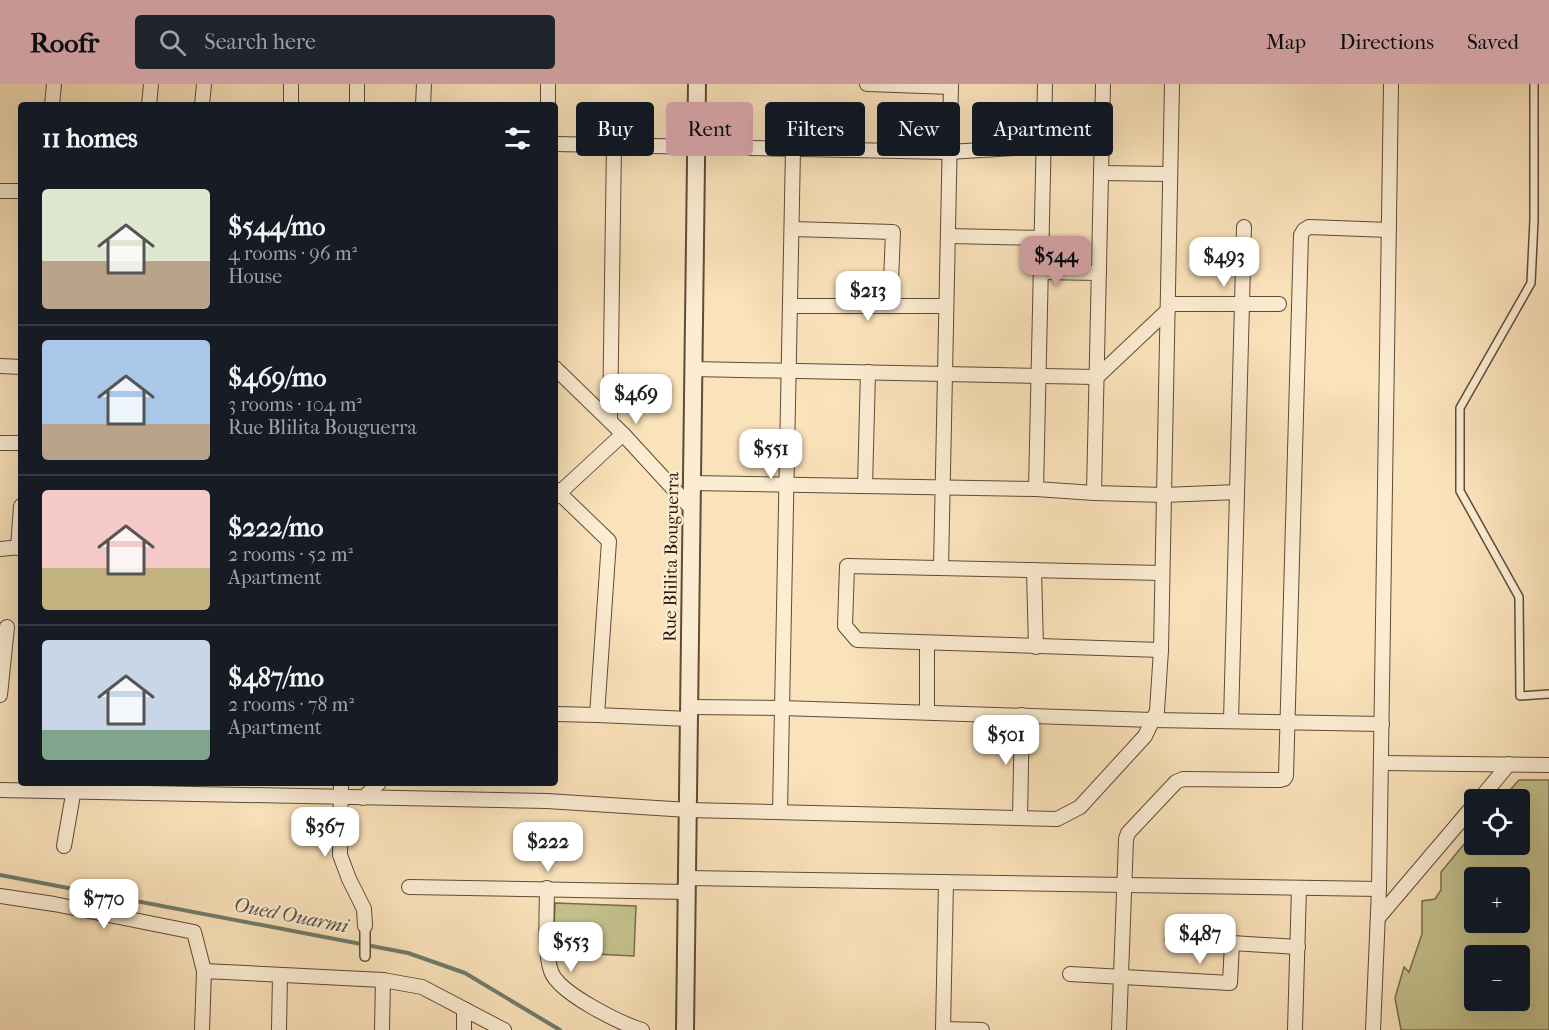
<!DOCTYPE html>
<html lang="en">
<head>
<meta charset="utf-8">
<style>
	body { margin:0; font-family:"IM FELL French Canon",serif; background:#20242c; color:#f1f3f6; height:100vh; display:flex; flex-direction:column; font-size:22px; white-space:nowrap }
	* { box-sizing:border-box; margin:0 }
	p { font-size:20px; color:#9ea1a6 }
	.icon { flex:none; width:33px; height:33px; fill:none; stroke:currentColor; stroke-width:2; stroke-linecap:round; stroke-linejoin:round }
	.map { position:relative; flex:1; overflow:hidden }
	.drawer { position:absolute; left:18px; top:18px; width:540px; height:684px; display:flex; flex-direction:column; background:#171b24; border-radius:6px; box-shadow:0 6px 24px #0002 }
	.drawer>* { flex:none }
	.guide { position:absolute; left:576px; top:18px; width:570px; height:54px; display:flex; gap:12px }
	.fabs { position:absolute; left:1464px; top:705px; display:grid; gap:12px }
	.fabs a { display:grid; place-items:center; width:66px; height:66px; border-radius:6px; background:#171b24; box-shadow:0 6px 24px #0002; font-size:30px }
	.price { position:absolute; translate:-50% -51px; padding:0 14px; border-radius:12px; background:#fff; color:#222; font-size:20px; line-height:39px; filter:drop-shadow(0 2px 3px #0008) }
	.price::after { content:''; position:absolute; left:50%; top:36px; width:18px; height:14px; margin-left:-9px; background:inherit; clip-path:polygon(0 0,100% 0,50% 100%) }
	.price.active { background:#c59692; color:#111 }
	ul { padding:0; list-style:none }
	li { display:flex; align-items:center; gap:18px; height:150px; padding:0 24px }
	li+li { border-top:2px solid #363941 }
	li span { display:grid; place-items:center; flex:none; width:168px; height:120px; border-radius:6px; color:#555 }
	li>.icon { margin-inline-start:auto }
	span .icon { width:72px; height:72px; fill:#fffc; stroke-width:1 }
	li b { font-size:26px }
	h2 { display:flex; justify-content:space-between; align-items:center; height:72px; padding:0 24px; font-size:26px }
	.pill { padding:0 21px; border-radius:6px; background:#171b24; box-shadow:0 6px 24px #0002; font-size:21px; line-height:54px }
	.pill.active { background:#c59692; color:#111 }
	header { display:flex; align-items:center; gap:36px; box-sizing:border-box; height:84px; padding:0 30px; background:#c59692; color:#111 }
	header strong { font-size:28px }
	nav { display:flex; gap:33px; margin-inline-start:auto; font-size:21px }
	.search { width:420px; height:54px; background:#20242c; display:flex; align-items:center; gap:15px; box-sizing:border-box; padding:0 21px; border-radius:6px; color:#9ea1a6; font-size:22px }
	.map>svg:first-child { display:block }
	.green { fill:#c4c28c; stroke:#766e4c; stroke-width:1.5; fill-rule:evenodd }
	.lines { fill:none; stroke-linecap:round; stroke-linejoin:round }
	.stream { stroke:#6f7c6c; stroke-width:4 }
	.service-casing { stroke:#5d4c37; stroke-width:10 }
	.pedestrian-casing { stroke:#5d4c37; stroke-width:12 }
	.minor-casing { stroke:#5d4c37; stroke-width:16 }
	.tertiary-casing { stroke:#5d4c37; stroke-width:20 }
	.service { stroke:#fcecd2; stroke-width:7 }
	.pedestrian { stroke:#fcecd2; stroke-width:9 }
	.minor { stroke:#fcecd2; stroke-width:14 }
	.tertiary { stroke:#fcecd2; stroke-width:16 }
	.labels { text-anchor:middle; stroke-width:4.5; stroke-linejoin:round; paint-order:stroke }
	.street-label { font-size:18px; fill:#291a0b; stroke:#fcecd2 }
	.water-label { font-size:20px; font-style:italic; fill:#525344; stroke:#fcecd2 }
</style>
</head>
<body>
<header>
<strong>Roofr</strong>
<div class="search"><svg class="icon" aria-label="search" viewBox="0 0 24 24"><circle cx="10" cy="10" r="6"/><path d="M15 15l6 6"/></svg>Search here</div>
<nav><a>Map</a><a>Directions</a><a>Saved</a></nav>
</header>
<div class="map">
<svg width="1549" height="946" viewBox="0 0 1549 946">
	<rect width="100%" height="100%" fill="#fae2ba"/>
	<filter id="stains"><feTurbulence type="fractalNoise" baseFrequency=".00333" numOctaves="4"/><feColorMatrix values="0 0 0 0 .2 0 0 0 0 .09 0 0 0 0 .02 0 0 0 .5 -.17"/></filter>
	<radialGradient id="worn" r=".72"><stop offset=".6" stop-color="#630" stop-opacity="0"/><stop offset="1" stop-color="#630" stop-opacity=".3"/></radialGradient>
	<g class="green">
		<path d="M1519,696H1549V946H1401L1395,914L1404,883L1409,888L1422,850V817L1435,815L1441,806V788L1474,748V760H1520V716L1502,715ZM1474,794H1520V838H1474ZM1474,872H1520V916H1474Z"/>
		<path d="M555,819L636,822L634,872L553,868Z"/>
	</g>
	<g class="lines">
		<path class="stream" d="M0,791L408,869L465,889L560,946"/>
		<defs>
			<path id="service" d="M1534,0V136L1531,199L1460,324V407L1519,513L1520,612L1549,610"/>
			<path id="pedestrian" d="M365,872V842"/>
			<g id="minor">
				<path d="M291,0V21"/>
				<path d="M867,0L951,3"/>
				<path d="M52,21L54,0"/>
				<path d="M149,21L151,0"/>
				<path d="M202,21L204,0"/>
				<path d="M357,21V0"/>
				<path d="M423,21L424,0"/>
				<path d="M548,21V0"/>
				<path d="M555,60L949,68L1044,62"/>
				<path d="M1101,89L1170,90"/>
				<path d="M0,107H21"/>
				<path d="M792,145L893,148L890,222"/>
				<path d="M948,152L1042,154"/>
				<path d="M1041,188L1099,189"/>
				<path d="M1168,220H1279"/>
				<path d="M790,222H946"/>
				<path d="M0,282L21,283"/>
				<path d="M555,284L623,350L691,424"/>
				<path d="M693,285L1097,293L1168,226"/>
				<path d="M610,337L614,60"/>
				<path d="M0,359H21"/>
				<path d="M692,399L1036,405L1094,409L1103,0"/>
				<path d="M865,402L868,288"/>
				<path d="M555,405L609,457L597,631L689,635"/>
				<path d="M1036,405L1045,0"/>
				<path d="M1094,409L1164,411L1237,408"/>
				<path d="M555,413L623,350"/>
				<path d="M18,464L21,422"/>
				<path d="M0,465L21,463"/>
				<path d="M941,484L951,0"/>
				<path d="M1034,486L1036,563"/>
				<path d="M927,559V628"/>
				<path d="M1161,566L857,556L845,542L847,482L1162,489"/>
				<path d="M0,611L7,543"/>
				<path d="M689,623L782,624L1153,636L1382,640"/>
				<path d="M555,630L597,631"/>
				<path d="M1231,637L1244,143"/>
				<path d="M1381,679L1549,681"/>
				<path d="M341,699L340,771L349,795L364,825L365,842"/>
				<path d="M0,706L547,717L688,726L1057,735L1080,723L1145,652L1157,627L1161,566L1172,0"/>
				<path d="M363,714L379,699"/>
				<path d="M1479,716L1509,680"/>
				<path d="M780,728L793,65"/>
				<path d="M1020,734L1022,631"/>
				<path d="M64,762L75,699"/>
				<path d="M687,794L1379,805"/>
				<path d="M409,803L687,808"/>
				<path d="M547,804C547,827 544,867 551,887C558,909 620,939 642,946"/>
				<path d="M0,812L54,820L194,848L204,887"/>
				<path d="M1378,834L1474,721"/>
				<path d="M1172,855L1232,859"/>
				<path d="M1070,890L1230,899L1232,859L1298,863"/>
				<path d="M943,945L982,946"/>
				<path d="M202,946L204,887L383,896"/>
				<path d="M279,946L280,891"/>
				<path d="M382,946L383,896L422,903L504,946"/>
				<path d="M464,946V925"/>
				<path d="M943,946L946,798"/>
				<path d="M1119,946L1126,755L1128,749L1176,698L1183,695L1280,696L1284,695L1286,692L1301,151L1304,146L1309,143L1389,146"/>
				<path d="M1295,946L1299,804"/>
				<path d="M1373,946L1379,805L1391,0"/>
			</g>
			<path id="tertiary" d="M685,946L697,0"/>
		</defs>
		<use href="#service" class="service-casing"/>
		<use href="#pedestrian" class="pedestrian-casing"/>
		<use href="#minor" class="minor-casing"/>
		<use href="#tertiary" class="tertiary-casing"/>
		<use href="#service" class="service"/>
		<use href="#pedestrian" class="pedestrian"/>
		<use href="#minor" class="minor"/>
		<use href="#tertiary" class="tertiary"/>
	</g>
	<g class="labels">
		<g class="street-label">
			<text transform="translate(671 473) rotate(-89)" y="6">Rue Blilita Bouguerra</text>
		</g>
		<g class="water-label">
			<text transform="translate(291 831) rotate(11)" y="7">Oued Ouarmi</text>
		</g>
	</g>
	<rect width="100%" height="100%" filter="url(#stains)"/>
	<rect width="100%" height="100%" fill="url(#worn)"/>
</svg>
<div class="fabs">
<a><svg class="icon" aria-label="locate" viewBox="0 0 24 24"><circle cx="12" cy="12" r="6"/><path d="M12 2v4M12 18v4M2 12h4M18 12h4"/></svg></a>
<a>+</a>
<a>−</a>
</div>
<b class="price active" style="left:1056px;top:203px">$544</b>
<b class="price" style="left:1224px;top:204px">$493</b>
<b class="price" style="left:868px;top:238px">$213</b>
<b class="price" style="left:636px;top:341px">$469</b>
<b class="price" style="left:771px;top:396px">$551</b>
<b class="price" style="left:1006px;top:682px">$501</b>
<b class="price" style="left:325px;top:774px">$367</b>
<b class="price" style="left:548px;top:789px">$222</b>
<b class="price" style="left:104px;top:846px">$770</b>
<b class="price" style="left:1200px;top:881px">$487</b>
<b class="price" style="left:571px;top:889px">$553</b>
<div class="guide">
<a class="pill">Buy</a>
<a class="pill active">Rent</a>
<a class="pill">Filters</a>
<a class="pill">New</a>
<a class="pill">Apartment</a>
</div>
<section class="drawer">
<h2>11 homes<svg class="icon" aria-label="filters" viewBox="0 0 24 24"><path d="M4 7h16M4 17h16"/><circle cx="9" cy="7" r="2"/><circle cx="15" cy="17" r="2"/></svg></h2>
<ul>
<li><span style="background:linear-gradient(#dfe7d0 60%,#b9a48a 0)"><svg class="icon" aria-label="home" viewBox="0 0 24 24"><path d="M3 11l9-7 9 7M6 9v11h12V9"/></svg></span><div><b>$544/mo</b><p>4 rooms · 96 m²</p><p>House</p></div></li>
<li><span style="background:linear-gradient(#a9c7e8 70%,#b9a48a 0)"><svg class="icon" aria-label="home" viewBox="0 0 24 24"><path d="M3 11l9-7 9 7M6 9v11h12V9"/></svg></span><div><b>$469/mo</b><p>3 rooms · 104 m²</p><p>Rue Blilita Bouguerra</p></div></li>
<li><span style="background:linear-gradient(#f6c9c9 65%,#c2b280 0)"><svg class="icon" aria-label="home" viewBox="0 0 24 24"><path d="M3 11l9-7 9 7M6 9v11h12V9"/></svg></span><div><b>$222/mo</b><p>2 rooms · 52 m²</p><p>Apartment</p></div></li>
<li><span style="background:linear-gradient(#c9d6e8 75%,#7fa58c 0)"><svg class="icon" aria-label="home" viewBox="0 0 24 24"><path d="M3 11l9-7 9 7M6 9v11h12V9"/></svg></span><div><b>$487/mo</b><p>2 rooms · 78 m²</p><p>Apartment</p></div></li>
</ul>
</section>
</div>
</body>
</html>
